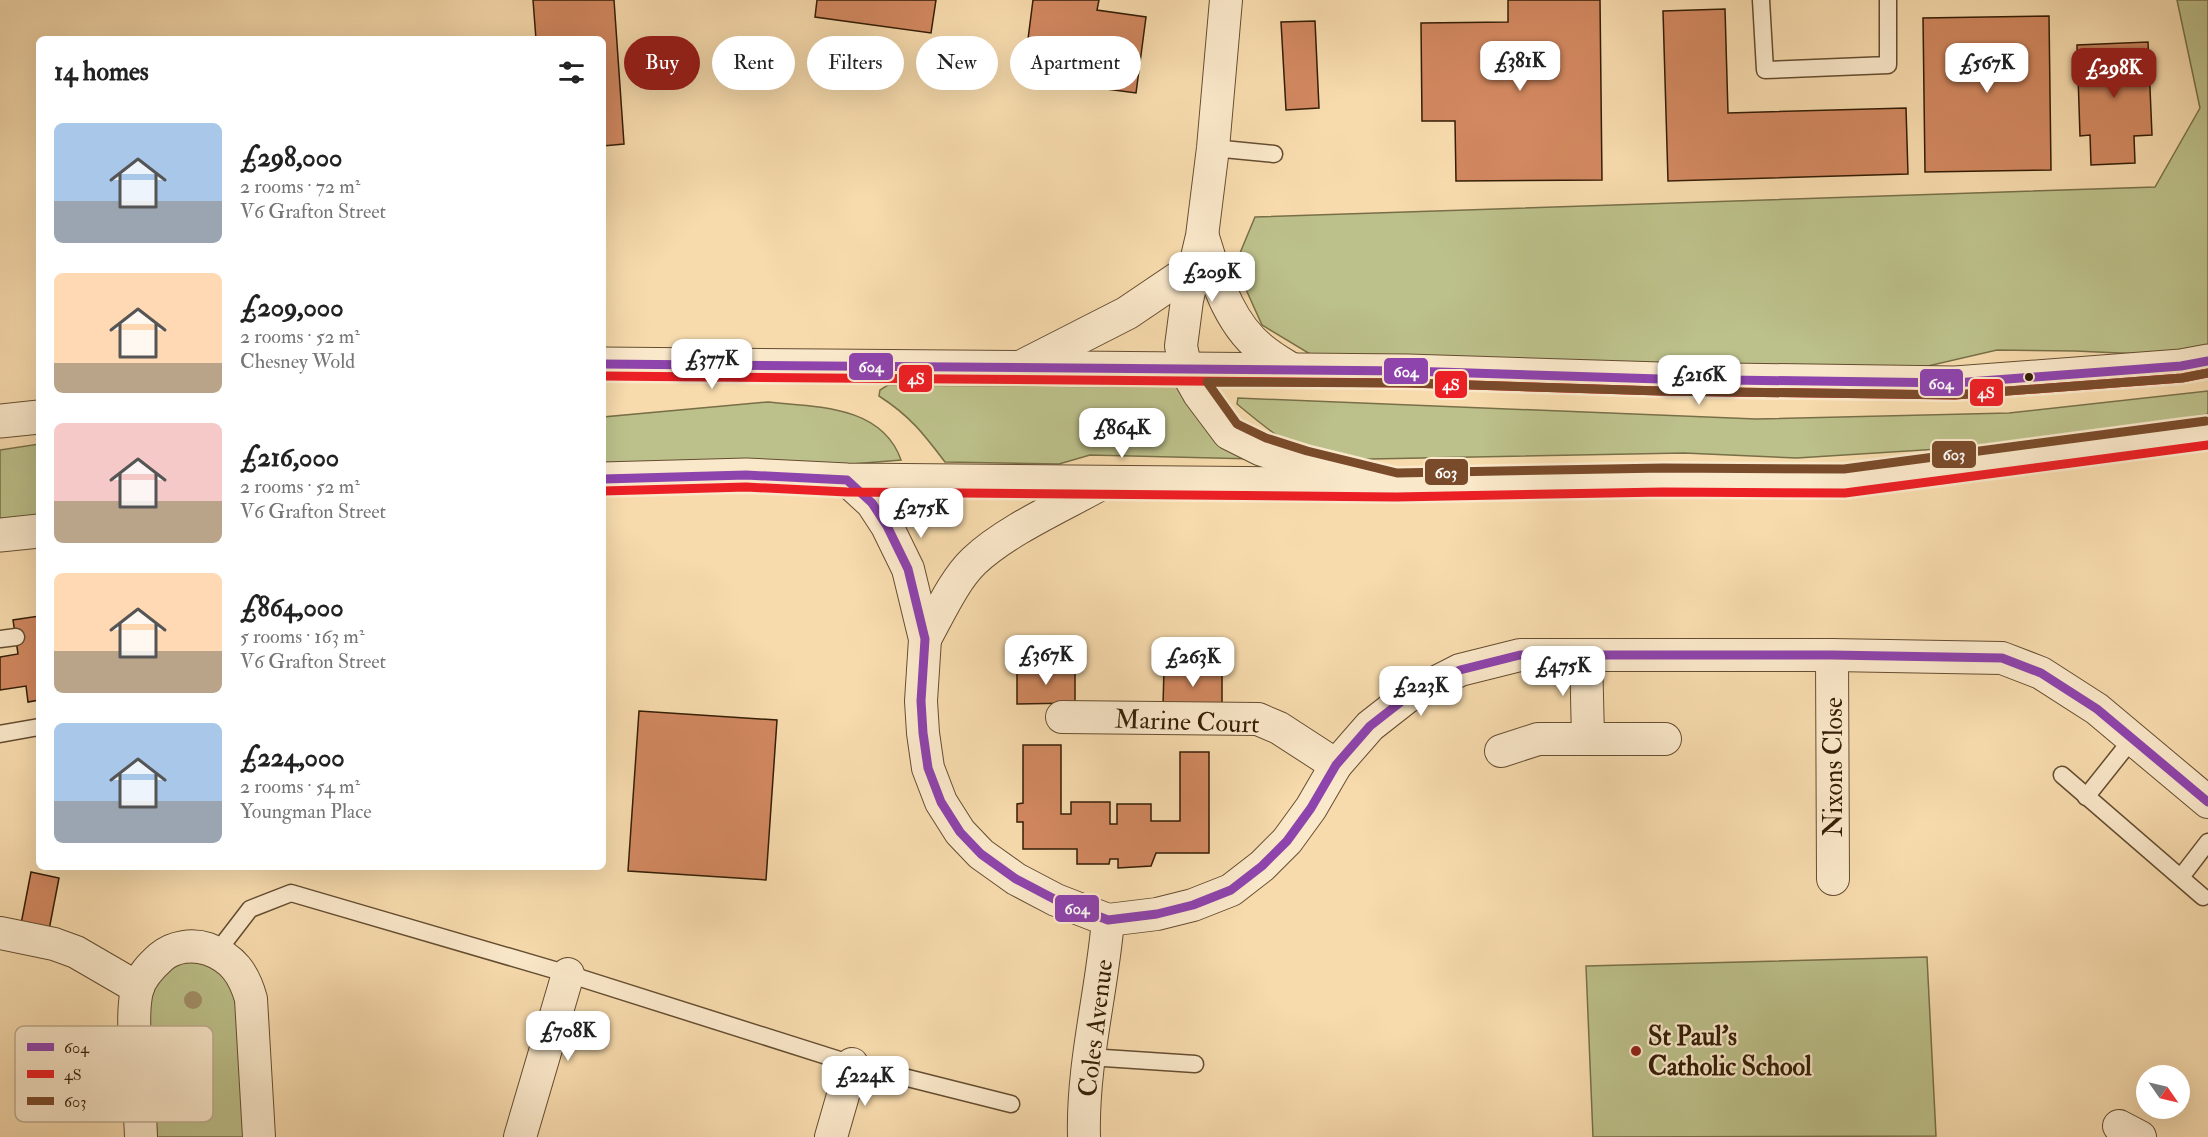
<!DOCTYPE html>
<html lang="en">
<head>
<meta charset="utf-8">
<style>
	body { margin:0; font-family:"IM FELL Double Pica",serif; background:#f2f2f2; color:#222; height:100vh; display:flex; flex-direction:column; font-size:22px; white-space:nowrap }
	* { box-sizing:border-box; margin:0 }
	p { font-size:20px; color:#767676 }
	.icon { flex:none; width:33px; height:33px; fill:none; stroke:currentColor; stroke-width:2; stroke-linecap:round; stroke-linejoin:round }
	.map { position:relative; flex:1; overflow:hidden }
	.drawer { position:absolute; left:36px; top:36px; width:570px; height:834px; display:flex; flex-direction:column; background:#fff; border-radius:9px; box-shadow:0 6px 24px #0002 }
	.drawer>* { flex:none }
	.top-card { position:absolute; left:624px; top:36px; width:570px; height:54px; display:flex; gap:12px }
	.needle { width:39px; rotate:124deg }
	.buttons { position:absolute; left:2136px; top:1065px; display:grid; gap:12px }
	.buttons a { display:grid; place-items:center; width:54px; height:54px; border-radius:50%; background:#fff; box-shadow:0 6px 24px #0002; font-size:30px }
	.price { position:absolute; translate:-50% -51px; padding:0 14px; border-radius:12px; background:#fff; color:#222; font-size:20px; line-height:39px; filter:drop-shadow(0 2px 3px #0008) }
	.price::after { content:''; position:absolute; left:50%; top:36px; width:18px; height:14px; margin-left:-9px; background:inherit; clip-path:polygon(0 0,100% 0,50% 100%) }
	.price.current { background:#8f2418; color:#fff }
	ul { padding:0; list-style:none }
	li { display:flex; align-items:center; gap:18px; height:150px; padding:0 18px }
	li span { display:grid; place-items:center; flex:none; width:168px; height:120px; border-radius:9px; color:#555 }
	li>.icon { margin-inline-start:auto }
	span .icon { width:72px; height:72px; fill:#fffc; stroke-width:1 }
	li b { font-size:26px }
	h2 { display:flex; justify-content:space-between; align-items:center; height:72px; padding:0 18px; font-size:26px }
	.chip { padding:0 21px; border-radius:27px; background:#fff; box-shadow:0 6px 24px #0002; font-size:21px; line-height:54px }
	.chip.current { background:#8f2418; color:#fff }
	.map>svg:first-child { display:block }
	.green { fill:#bcc08a; stroke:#786f48; stroke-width:1.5 }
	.building { fill:#d28860; stroke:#341e06; stroke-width:1.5 }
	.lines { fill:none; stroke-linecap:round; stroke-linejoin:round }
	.service-casing { stroke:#654d30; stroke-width:19 }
	.minor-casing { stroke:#654d30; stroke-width:34 }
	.tertiary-casing { stroke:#654d30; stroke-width:35 }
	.service { stroke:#fae8ca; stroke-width:16 }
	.minor { stroke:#fae8ca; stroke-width:32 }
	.tertiary { stroke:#fae8ca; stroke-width:33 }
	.bus-1-casing { stroke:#fae8ca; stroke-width:14 }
	.bus-2-casing { stroke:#fae8ca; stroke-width:14 }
	.bus-3-casing { stroke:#fae8ca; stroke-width:14 }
	.bus-1 { stroke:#8e44ad; stroke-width:9 }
	.bus-2 { stroke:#ec1f25; stroke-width:9 }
	.bus-3 { stroke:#7a4b2a; stroke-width:9 }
	.tree { fill:#a28e67 }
	.bus-dot { fill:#341e06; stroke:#fae8ca; stroke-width:2 }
	.poi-dot { fill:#8f2418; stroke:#fae8ca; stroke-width:2 }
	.labels { text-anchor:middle; stroke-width:4.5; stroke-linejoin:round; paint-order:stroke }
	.street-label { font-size:26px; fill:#341e06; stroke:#fae8ca }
	.poi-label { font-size:26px; font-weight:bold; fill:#341e06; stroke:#fae8ca; text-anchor:start }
	.key { fill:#fae8ca; stroke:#bfab8f; stroke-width:1.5 }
	.key-label { font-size:16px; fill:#341e06 }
	.line-badge { stroke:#fae8ca; stroke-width:2 }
	.badge-label { font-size:16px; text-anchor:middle; font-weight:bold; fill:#fff }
</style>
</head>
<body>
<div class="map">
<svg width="2208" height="1137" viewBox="0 0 2208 1137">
	<rect width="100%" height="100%" fill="#f7dbad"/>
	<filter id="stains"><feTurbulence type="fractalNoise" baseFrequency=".00333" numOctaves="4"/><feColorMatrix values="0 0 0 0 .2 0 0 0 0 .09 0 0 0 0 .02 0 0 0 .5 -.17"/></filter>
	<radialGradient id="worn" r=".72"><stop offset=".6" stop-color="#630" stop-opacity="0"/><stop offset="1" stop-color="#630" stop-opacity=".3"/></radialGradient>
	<g class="green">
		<path d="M2177,0H2208V350L2164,355L2075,351L1997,350L1902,372L1310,354L1262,325L1235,265L1255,217L2155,187L2200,108Z"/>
		<path d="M888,385L1179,387L1254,459L1090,455L1059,464L945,462C923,433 910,416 879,396L880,390Z"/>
		<path d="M2208,391V414L2144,425L1955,448L1797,458L1684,453L1370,459C1354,459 1334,461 1319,457C1288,447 1261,424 1237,404L1238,398L1756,419L2009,413Z"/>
		<path d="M768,402C816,407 882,405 901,460L840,465L603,471V417Z"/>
		<path d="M39,444V521L0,526V450Z"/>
		<path d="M1927,957L1936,1136L1593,1137L1586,966Z"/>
		<path d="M185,962H199L223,973L236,997L244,1137H157L149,1011C153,984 159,972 185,962Z"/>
	</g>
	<g class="building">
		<path d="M533,0H614L624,144L603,146V39H536Z"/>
		<path d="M817,0H936L931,33L815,17Z"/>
		<path d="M1033,0H1099L1097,10L1146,17L1136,93L1023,78Z"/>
		<path d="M1508,0H1600L1602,180L1456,181L1455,121H1422L1421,23L1508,22Z"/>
		<path d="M1725,9L1728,113L1906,108L1908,174L1668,181L1663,11Z"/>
		<path d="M2049,16L2051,170L1925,172L1923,18Z"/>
		<path d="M1315,21L1319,108L1286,110L1281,22Z"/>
		<path d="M2148,42L2152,135L2134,136L2135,163L2091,165L2090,135L2080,136L2077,45Z"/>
		<path d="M39,616V700L28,702L26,686L0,690V657L18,654L13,620Z"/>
		<path d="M1017,669H1075V703L1017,704Z"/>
		<path d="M1164,669L1222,671V707L1163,705Z"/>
		<path d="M639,711L777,720L766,880L628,871Z"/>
		<path d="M1023,745H1061V814H1071V802H1110V824H1117V804H1151V821H1180V752H1209V853H1156L1151,866L1118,868V859H1110L1109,864H1077V849H1023V822H1017V804L1023,803Z"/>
		<path d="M31,872L59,878L49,930L21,924Z"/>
	</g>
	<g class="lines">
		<defs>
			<g id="service">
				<path d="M1761,0L1765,70L1888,65V0"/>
				<path d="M1213,148L1274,154"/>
				<path d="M0,639L16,637"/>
				<path d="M0,734L39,727"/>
				<path d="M2062,775L2203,897"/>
				<path d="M2086,797L2133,738"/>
				<path d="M2181,877L2208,842"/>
				<path d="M217,952L250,909L291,893L568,974L852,1064L1011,1104"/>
				<path d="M1089,1057L1195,1064"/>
			</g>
			<g id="minor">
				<path d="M1203,237C1216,279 1229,327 1268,354C1277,361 1287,366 1296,372"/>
				<path d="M1186,370L1181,346L1187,300L1202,236L1213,148L1226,0"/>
				<path d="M847,480L872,503L887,526L908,569L925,639L921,701L923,733L928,768L941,802L960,832L981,854L1016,879L1056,900L1108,920L1157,914L1193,905L1231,890L1262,866L1287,841L1311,808L1336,765L1370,726L1407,697L1460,670L1520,655H1832L2002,658L2041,673L2097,709L2208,802"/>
				<path d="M925,639C939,614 954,580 974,561C1007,530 1062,506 1101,484"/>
				<path d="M1586,655L1588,738"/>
				<path d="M1832,655L1833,879"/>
				<path d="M1062,717L1258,719L1279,728L1336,765"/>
				<path d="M1501,751L1538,739H1665"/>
				<path d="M0,933L54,944L76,952L138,988"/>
				<path d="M2119,1126L2140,1137"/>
				<path d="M141,1137C140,1111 138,1085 136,1059C135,1036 132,1013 137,990C141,976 151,966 161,957C174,946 193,944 208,949C233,958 244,974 251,999L259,1137"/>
				<path d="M520,1137L568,974"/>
				<path d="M831,1137L852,1064"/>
				<path d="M1084,1137C1082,1064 1102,992 1108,920"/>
			</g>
			<g id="tertiary">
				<path d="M603,364L1408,371L1660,379L1955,383L2181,366L2208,361"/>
				<path d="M1025,365L1127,313L1195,267"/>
				<path d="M1186,370L1199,393L1229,433L1261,449L1304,463L1342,472"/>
				<path d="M0,421L39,417"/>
				<path d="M603,479L746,475L847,480L1396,485L1663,480L1845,481L2208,433"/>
				<path d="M0,535L39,531"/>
			</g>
		</defs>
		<use href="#service" class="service-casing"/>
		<use href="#minor" class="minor-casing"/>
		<use href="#tertiary" class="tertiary-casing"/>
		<use href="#service" class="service"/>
		<use href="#minor" class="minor"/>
		<use href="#tertiary" class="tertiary"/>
		<defs>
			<g id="bus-1">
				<path d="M603,364L1408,371L1660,379L1955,383L2181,366L2208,361"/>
				<path d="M603,479L746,475L847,480L872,503L887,526L908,569L925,639L921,701L923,733L928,768L941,802L960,832L981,854L1016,879L1056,900L1108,920L1157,914L1193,905L1231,890L1262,866L1287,841L1311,808L1336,765L1370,726L1407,697L1460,670L1520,655H1832L2002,658L2041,673L2097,709L2208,802"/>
			</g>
			<g id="bus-2">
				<path d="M603,376L1408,383L1660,391L1955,395L2182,378L2208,373"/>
				<path d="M603,491L746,487L847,492L1396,497L1663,492L1845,493L2208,445"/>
			</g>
			<path id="bus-3" d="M2206,421L1844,469L1663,468L1397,473L1307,451L1266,438L1237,424L1207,382L1408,383L1660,391L1955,395L2182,378L2208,373"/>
		</defs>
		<use href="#bus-1" class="bus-1-casing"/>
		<use href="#bus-2" class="bus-2-casing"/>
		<use href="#bus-3" class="bus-3-casing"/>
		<use href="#bus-1" class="bus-1"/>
		<use href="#bus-2" class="bus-2"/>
		<use href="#bus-3" class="bus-3"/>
	</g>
	<circle class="tree" cx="193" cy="1000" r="9"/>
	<circle class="bus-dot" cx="2029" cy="377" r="5"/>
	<circle class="poi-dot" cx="1636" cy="1051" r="6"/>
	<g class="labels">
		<g class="street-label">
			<text transform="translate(1187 721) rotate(2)" y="9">Marine Court</text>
			<text transform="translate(1833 767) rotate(-90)" y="9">Nixons Close</text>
			<text transform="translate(1095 1028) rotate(-83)" y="9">Coles Avenue</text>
		</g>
		<g class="poi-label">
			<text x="1648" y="1045">St Paul's<tspan x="1648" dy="30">Catholic School</tspan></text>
		</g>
	</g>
	<rect x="15" y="1026" width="198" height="96" rx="9" class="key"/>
	<rect x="27" y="1043" width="27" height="8" fill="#8e44ad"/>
	<rect x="27" y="1070" width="27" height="8" fill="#ec1f25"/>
	<rect x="27" y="1097" width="27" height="8" fill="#7a4b2a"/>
	<g class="key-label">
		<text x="64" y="1053">604</text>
		<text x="64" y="1080">4S</text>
		<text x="64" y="1107">603</text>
	</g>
	<g class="line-badge">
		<rect x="848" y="352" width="46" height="29" rx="6" fill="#8e44ad"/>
		<rect x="1383" y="357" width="46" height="28" rx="6" fill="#8e44ad"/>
		<rect x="898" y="364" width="35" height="29" rx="6" fill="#ec1f25"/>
		<rect x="1919" y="368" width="45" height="29" rx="6" fill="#8e44ad"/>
		<rect x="1434" y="370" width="34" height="29" rx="6" fill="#ec1f25"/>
		<rect x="1969" y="378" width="35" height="29" rx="6" fill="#ec1f25"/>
		<rect x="1931" y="440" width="46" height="29" rx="6" fill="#7a4b2a"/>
		<rect x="1424" y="458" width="45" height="28" rx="6" fill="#7a4b2a"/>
		<rect x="1054" y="894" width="46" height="29" rx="6" fill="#8e44ad"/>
	</g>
	<g class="badge-label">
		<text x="871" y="372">604</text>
		<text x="1406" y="377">604</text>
		<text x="916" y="384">4S</text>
		<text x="1941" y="389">604</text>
		<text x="1451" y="390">4S</text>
		<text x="1986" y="398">4S</text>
		<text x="1954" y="460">603</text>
		<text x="1446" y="478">603</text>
		<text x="1077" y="914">604</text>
	</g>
	<rect width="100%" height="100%" filter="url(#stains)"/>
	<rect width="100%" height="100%" fill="url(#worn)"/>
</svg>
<div class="buttons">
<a><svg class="needle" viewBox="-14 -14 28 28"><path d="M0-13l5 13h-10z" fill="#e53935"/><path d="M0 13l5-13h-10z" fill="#767676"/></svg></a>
</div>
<b class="price" style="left:1520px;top:92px">£381K</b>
<b class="price" style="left:1987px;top:94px">£567K</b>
<b class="price current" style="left:2114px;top:99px">£298K</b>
<b class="price" style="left:1212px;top:303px">£209K</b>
<b class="price" style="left:712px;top:390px">£377K</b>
<b class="price" style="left:1699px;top:406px">£216K</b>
<b class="price" style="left:1122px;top:459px">£864K</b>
<b class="price" style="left:921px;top:539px">£275K</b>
<b class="price" style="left:1046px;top:686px">£367K</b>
<b class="price" style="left:1193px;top:688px">£263K</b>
<b class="price" style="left:1563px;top:697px">£475K</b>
<b class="price" style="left:1421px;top:717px">£223K</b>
<b class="price" style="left:568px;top:1062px">£708K</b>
<b class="price" style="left:865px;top:1107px">£224K</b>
<div class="top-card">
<a class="chip current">Buy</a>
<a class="chip">Rent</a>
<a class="chip">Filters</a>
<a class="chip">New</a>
<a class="chip">Apartment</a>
</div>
<section class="drawer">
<h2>14 homes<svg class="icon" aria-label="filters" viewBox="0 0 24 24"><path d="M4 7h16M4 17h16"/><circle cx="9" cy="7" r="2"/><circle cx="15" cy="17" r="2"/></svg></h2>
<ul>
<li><span style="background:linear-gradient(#a9c7e8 65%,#9aa5b1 0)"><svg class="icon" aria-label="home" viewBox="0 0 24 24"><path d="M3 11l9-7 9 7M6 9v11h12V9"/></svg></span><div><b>£298,000</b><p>2 rooms · 72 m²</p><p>V6 Grafton Street</p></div></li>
<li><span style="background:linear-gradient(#ffd9b3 75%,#b9a48a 0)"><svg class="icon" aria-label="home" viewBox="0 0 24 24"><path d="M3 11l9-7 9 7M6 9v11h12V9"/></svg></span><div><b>£209,000</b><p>2 rooms · 52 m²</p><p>Chesney Wold</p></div></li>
<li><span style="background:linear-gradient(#f6c9c9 65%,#b9a48a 0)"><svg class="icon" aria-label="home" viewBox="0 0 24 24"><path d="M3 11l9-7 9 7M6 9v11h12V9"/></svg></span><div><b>£216,000</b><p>2 rooms · 52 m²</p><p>V6 Grafton Street</p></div></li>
<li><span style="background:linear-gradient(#ffd9b3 65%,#b9a48a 0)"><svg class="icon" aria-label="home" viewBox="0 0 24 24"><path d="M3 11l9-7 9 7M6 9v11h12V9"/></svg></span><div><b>£864,000</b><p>5 rooms · 163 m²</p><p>V6 Grafton Street</p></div></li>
<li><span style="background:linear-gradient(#a9c7e8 65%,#9aa5b1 0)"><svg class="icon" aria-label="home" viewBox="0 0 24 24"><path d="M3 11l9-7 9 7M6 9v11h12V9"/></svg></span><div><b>£224,000</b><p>2 rooms · 54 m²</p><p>Youngman Place</p></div></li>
</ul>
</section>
</div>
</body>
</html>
